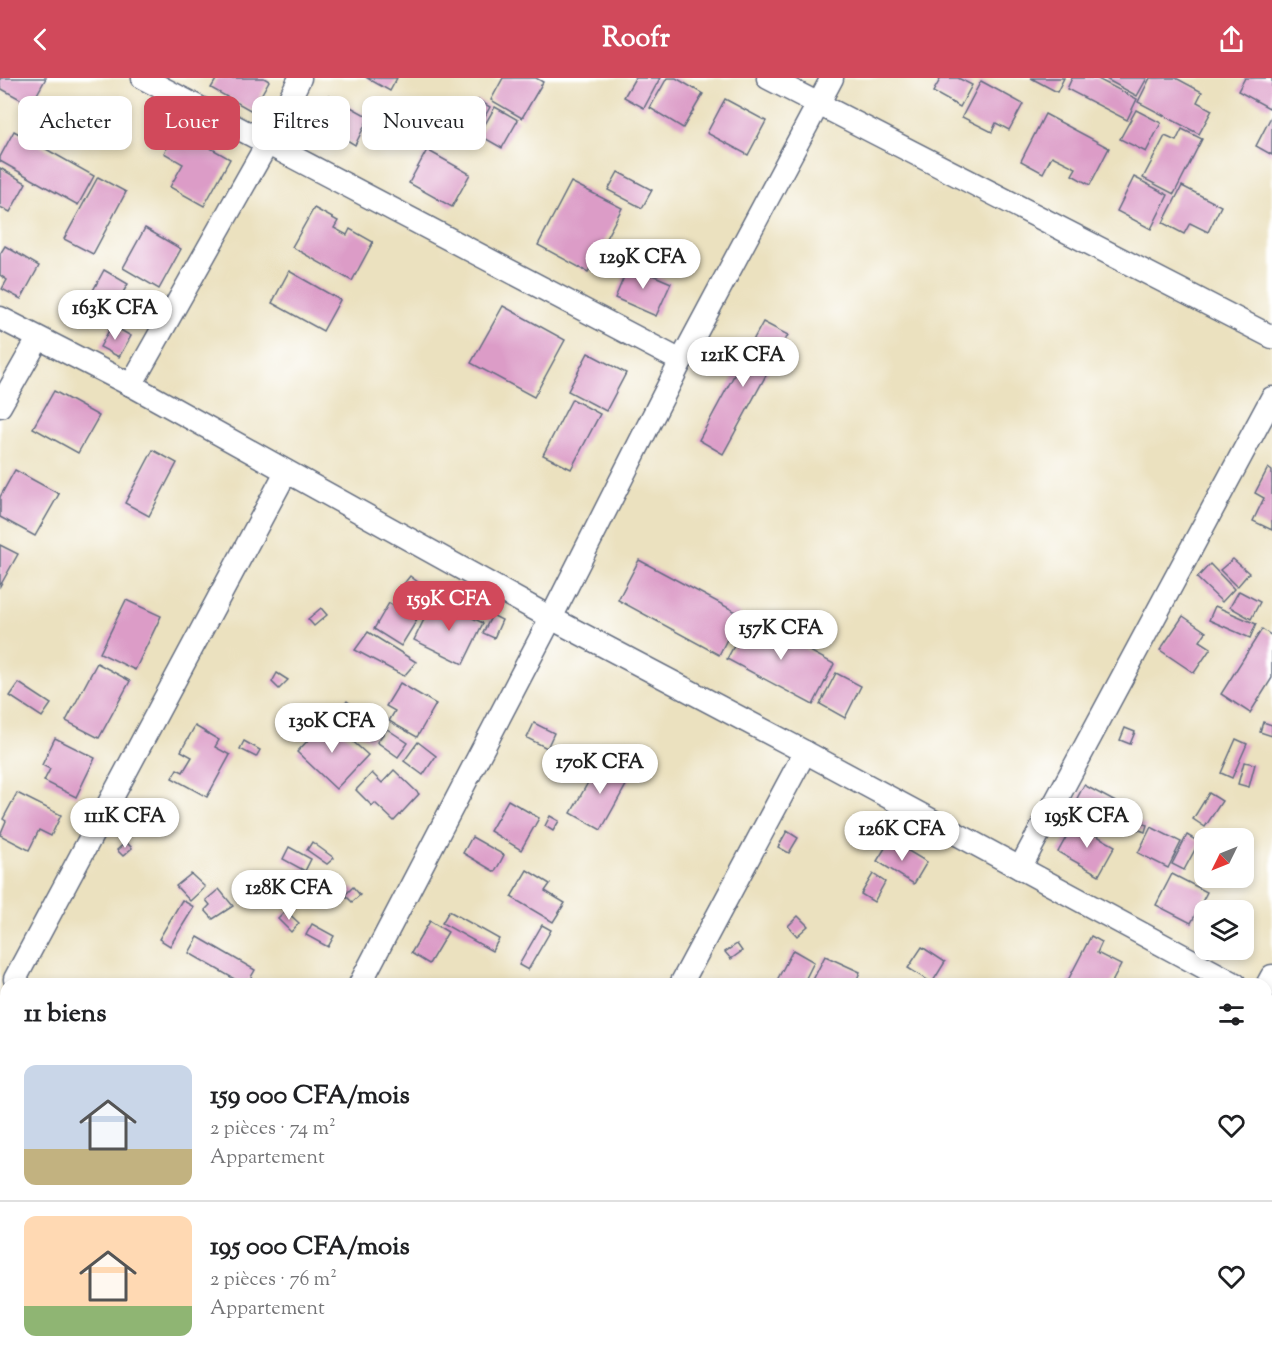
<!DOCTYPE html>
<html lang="fr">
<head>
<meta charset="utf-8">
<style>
	body { margin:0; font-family:"Sorts Mill Goudy",serif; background:#f2f2f2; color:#202124; height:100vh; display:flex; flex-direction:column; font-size:22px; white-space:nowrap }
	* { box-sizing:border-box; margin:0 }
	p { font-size:20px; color:#757577 }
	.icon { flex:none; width:33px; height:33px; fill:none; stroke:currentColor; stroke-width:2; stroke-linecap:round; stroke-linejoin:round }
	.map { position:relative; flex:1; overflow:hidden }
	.drawer { position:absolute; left:0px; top:900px; width:1272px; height:384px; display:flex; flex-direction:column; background:#fff; border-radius:18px 18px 0 0; box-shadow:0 3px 9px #0003 }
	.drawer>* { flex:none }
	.top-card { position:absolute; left:18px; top:18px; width:600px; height:54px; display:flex; gap:12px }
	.needle { width:39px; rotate:227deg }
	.tools { position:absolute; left:1194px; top:750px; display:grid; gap:12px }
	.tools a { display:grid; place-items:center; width:60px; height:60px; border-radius:12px; background:#fff; box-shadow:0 3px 9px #0003; font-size:30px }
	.price { position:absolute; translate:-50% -51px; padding:0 14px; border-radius:21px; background:#fff; color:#222; font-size:20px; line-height:39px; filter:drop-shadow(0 2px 3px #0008) }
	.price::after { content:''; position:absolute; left:50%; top:36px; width:18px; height:14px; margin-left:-9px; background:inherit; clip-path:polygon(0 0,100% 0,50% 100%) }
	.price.selected { background:#d1495b; color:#fff }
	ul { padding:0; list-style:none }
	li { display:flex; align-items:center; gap:18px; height:150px; padding:0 24px }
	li+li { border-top:2px solid #e0e0e0 }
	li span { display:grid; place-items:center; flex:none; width:168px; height:120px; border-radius:12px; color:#555 }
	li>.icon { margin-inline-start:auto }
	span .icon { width:72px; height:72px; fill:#fffc; stroke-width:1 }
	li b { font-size:26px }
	h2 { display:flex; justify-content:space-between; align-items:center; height:72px; padding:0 24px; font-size:26px }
	.chip { padding:0 21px; border-radius:12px; background:#fff; box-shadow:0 3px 9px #0003; font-size:21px; line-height:54px }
	.chip.selected { background:#d1495b; color:#fff }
	header { display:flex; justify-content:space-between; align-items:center; height:78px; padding:0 24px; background:#d1495b; color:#fff; font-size:27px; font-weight:700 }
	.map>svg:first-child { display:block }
	.building { fill:#dc9cc7 }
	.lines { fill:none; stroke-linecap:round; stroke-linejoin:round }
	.street-casing { stroke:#646d80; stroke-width:25 }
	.street { stroke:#fff; stroke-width:22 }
</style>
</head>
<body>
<header><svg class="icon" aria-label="back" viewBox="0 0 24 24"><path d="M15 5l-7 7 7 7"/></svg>Roofr<svg class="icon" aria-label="share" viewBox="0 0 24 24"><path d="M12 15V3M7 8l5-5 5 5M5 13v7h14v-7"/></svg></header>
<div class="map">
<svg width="1272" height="1284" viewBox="0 0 1272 1284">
	<rect width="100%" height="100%" fill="#fff"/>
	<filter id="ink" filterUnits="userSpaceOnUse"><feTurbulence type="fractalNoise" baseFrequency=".0167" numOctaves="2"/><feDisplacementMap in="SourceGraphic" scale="12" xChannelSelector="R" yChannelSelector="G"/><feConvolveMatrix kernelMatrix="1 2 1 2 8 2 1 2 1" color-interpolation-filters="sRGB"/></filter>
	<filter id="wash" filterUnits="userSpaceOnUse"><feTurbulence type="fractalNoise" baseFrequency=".008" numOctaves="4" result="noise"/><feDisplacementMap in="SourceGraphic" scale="24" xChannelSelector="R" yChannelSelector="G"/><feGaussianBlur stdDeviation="1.35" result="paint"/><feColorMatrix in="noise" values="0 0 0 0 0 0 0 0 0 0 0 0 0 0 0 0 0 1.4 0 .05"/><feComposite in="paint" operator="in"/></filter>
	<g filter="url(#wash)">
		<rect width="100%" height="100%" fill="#ebe1bf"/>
		<g id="blocks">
			<g class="building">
				<path d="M0,0H46L31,27L0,10Z"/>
				<path d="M217,0H264L269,3L252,33L211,10Z"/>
				<path d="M367,0H397L390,13Z"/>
				<path d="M503,0H536L543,4L522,40L491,22Z"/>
				<path d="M635,0H660L644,30L624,19Z"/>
				<path d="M667,0H676L703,16L683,50L650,30Z"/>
				<path d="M941,0H958L972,7L960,29L933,14Z"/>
				<path d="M1031,0H1064L1057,14Z"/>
				<path d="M1072,0H1096L1137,21L1127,42L1067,11Z"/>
				<path d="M1104,0H1147L1137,18Z"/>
				<path d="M1150,0H1176L1202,14L1197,24L1212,32L1199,56L1138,24Z"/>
				<path d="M1245,0H1272V25L1269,30L1238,13Z"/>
				<path d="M981,3L1023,26L1009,52L996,45L992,54L962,39Z"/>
				<path d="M329,17L369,39L355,67L339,57L333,69L308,55Z"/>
				<path d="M725,21L766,43L748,77L707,55Z"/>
				<path d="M478,22L490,29L476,54L464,47Z"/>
				<path d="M495,29L518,42L502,70L479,57Z"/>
				<path d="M1136,32L1161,45L1146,74L1120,61Z"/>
				<path d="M1045,36L1109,70L1090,107L1072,97L1076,90L1052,78L1043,95L1021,83Z"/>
				<path d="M1272,37V77L1256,68Z"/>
				<path d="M177,51L230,81L204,128L170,109L183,86L164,75Z"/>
				<path d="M1182,51L1202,61L1174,116L1143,100L1165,58L1176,63Z"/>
				<path d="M14,53L94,98L78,127L0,83V79Z"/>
				<path d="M427,72L470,96L452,129L409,105Z"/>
				<path d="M0,90L26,105L10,134L0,129Z"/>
				<path d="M618,94L652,112L642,130L608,112Z"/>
				<path d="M98,99L126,114L93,176L64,161Z"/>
				<path d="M1134,99L1168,117L1151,151L1117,133Z"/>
				<path d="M571,104L622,130L588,194L538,167Z"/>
				<path d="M1182,108L1221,128L1208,154L1190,145L1184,156L1163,145Z"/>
				<path d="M314,130L338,143L334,150L347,157L350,151L373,164L352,203L292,169Z"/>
				<path d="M145,150L181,171L159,211L123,190Z"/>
				<path d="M5,168L39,188L21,221L2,211L7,202L0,197V176Z"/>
				<path d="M629,187L671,205L656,238L615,220Z"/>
				<path d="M104,192L128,206L112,233L89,220Z"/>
				<path d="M289,193L340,222L323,253L272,225Z"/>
				<path d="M503,228L565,262L534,319L471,285Z"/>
				<path d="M763,244L788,257L723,376L699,362Z"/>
				<path d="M112,247L131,258L119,279L100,269Z"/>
				<path d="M588,275L626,295L606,333L568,313Z"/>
				<path d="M54,313L99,338L78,375L33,350Z"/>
				<path d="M572,321L600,336L571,391L543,377Z"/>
				<path d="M153,372L177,385L149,438L125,425Z"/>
				<path d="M1268,390L1272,393V452L1253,443L1264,420L1255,415Z"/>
				<path d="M15,392L59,416L35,458L0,439V419Z"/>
				<path d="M0,467L18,476L0,508Z"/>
				<path d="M1233,481L1249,495L1237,509L1220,492Z"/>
				<path d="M639,482L740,536L719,577L618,522Z"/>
				<path d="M1210,486L1234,511L1222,524L1197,500Z"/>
				<path d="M410,498L423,508L411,523L398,513Z"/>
				<path d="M1239,513L1260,524L1251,541L1230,529Z"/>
				<path d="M434,521L483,545L463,586L414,562Z"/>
				<path d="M126,522L161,538L135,592L100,575Z"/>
				<path d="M389,525L417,542L401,568L374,551Z"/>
				<path d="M1215,528L1256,546L1250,560L1209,542Z"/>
				<path d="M321,530L327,537L314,548L308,541Z"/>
				<path d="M492,537L502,542L494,560L483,555Z"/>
				<path d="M1183,538L1206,554L1200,563L1211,570L1194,595L1160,572Z"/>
				<path d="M749,540L834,586L813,627L727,581Z"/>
				<path d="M1262,551L1272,558V600L1250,635L1221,616Z"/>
				<path d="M368,554L416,584L404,598L355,572Z"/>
				<path d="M97,585L130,603L99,660L66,643Z"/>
				<path d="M277,595L288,602L279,611L272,604Z"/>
				<path d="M836,595L861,608L845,640L820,626Z"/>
				<path d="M19,605L51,626L42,639L10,618Z"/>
				<path d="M400,605L436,626L417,659L389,643L395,633L386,628Z"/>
				<path d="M347,623L381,649L370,663L336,638Z"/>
				<path d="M328,641L368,677L336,711L297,674Z"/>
				<path d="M1263,644L1272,647V658L1260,654Z"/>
				<path d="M534,645L554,655L547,670L527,660Z"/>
				<path d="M195,648L219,662L215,669L230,677L207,719L172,700L177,691L183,694L192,679L181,673Z"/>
				<path d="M1125,650L1135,654L1130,666L1120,662Z"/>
				<path d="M387,651L408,665L398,679L377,664Z"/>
				<path d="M55,660L95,680L76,719L44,703L50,691L42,687Z"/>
				<path d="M1236,661L1247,666L1232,700L1221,695Z"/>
				<path d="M244,663L260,672L256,679L240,671Z"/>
				<path d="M418,664L436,678L423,697L404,683Z"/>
				<path d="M600,683L630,700L601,752L571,735Z"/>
				<path d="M1244,684L1255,686L1249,709L1238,706Z"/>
				<path d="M394,692L419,716L394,743L375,725L372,728L356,712L372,695L382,705Z"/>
				<path d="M1084,707L1125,729L1116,747L1095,736L1090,745L1070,734Z"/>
				<path d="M17,715L61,737L51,758L39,752L29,772L0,757L6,743L3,741Z"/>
				<path d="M1209,715L1222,723L1205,749L1193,741Z"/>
				<path d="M508,722L539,740L521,772L490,753Z"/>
				<path d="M550,738L559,743L553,753L545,748Z"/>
				<path d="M1136,743L1147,747L1145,754L1134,750Z"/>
				<path d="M1074,745L1115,768L1099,797L1058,774Z"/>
				<path d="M1151,749L1181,764L1168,790L1138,775Z"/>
				<path d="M787,753L798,760L789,775L778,769Z"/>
				<path d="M1187,757L1199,764L1184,792L1172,786Z"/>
				<path d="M472,759L504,777L495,794L463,775Z"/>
				<path d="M890,762L927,784L914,806L877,783Z"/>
				<path d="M126,764L132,770L123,778L117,772Z"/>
				<path d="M312,764L334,780L327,786L307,772Z"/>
				<path d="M289,769L311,781L305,793L283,781Z"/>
				<path d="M527,792L550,806L545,813L565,825L553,844L511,819Z"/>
				<path d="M191,796L205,809L190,823L176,808Z"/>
				<path d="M873,796L885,804L874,824L861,816Z"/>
				<path d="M1172,796L1207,814L1191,845L1156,827Z"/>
				<path d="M353,809L360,817L352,824L345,817Z"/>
				<path d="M219,811L233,828L213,841L205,832L210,827L206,822Z"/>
				<path d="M182,822L194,829L170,868L159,861Z"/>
				<path d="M286,833L299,845L291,854L278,841Z"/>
				<path d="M449,833L499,861L492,873L442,845Z"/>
				<path d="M798,838L808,848L797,858L788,848Z"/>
				<path d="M430,843L448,854L429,886L411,875Z"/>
				<path d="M312,846L334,858L328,869L306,857Z"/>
				<path d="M542,847L551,852L528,892L519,887Z"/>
				<path d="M1091,858L1102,864L1097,875L1121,887L1111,906H1066Z"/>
				<path d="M198,859L255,892L247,906H243L189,875Z"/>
				<path d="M737,866L742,873L731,881L725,874Z"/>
				<path d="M922,869L945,884L932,905L908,890Z"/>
				<path d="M793,872L814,884L803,906H775Z"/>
				<path d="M825,878L860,894L855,906H821L813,902Z"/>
				<path d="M6,976V1000L2,1007L0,1005V986Z"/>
				<path d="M1272,978V1013L1266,1010V990Z"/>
				<path d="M6,1053V1090L0,1087V1063Z"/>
				<path d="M584,1278H626L625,1280L632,1284H581Z"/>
			</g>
		</g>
	</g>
	<g filter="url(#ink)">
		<use href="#blocks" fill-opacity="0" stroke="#646d80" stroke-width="1.5"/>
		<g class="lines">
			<defs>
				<g id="street">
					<path d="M143,0L681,283"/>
					<path d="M768,0L1272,259"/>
					<path d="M0,240L131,307L551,540L805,674L1235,906"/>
					<path d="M131,307L267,66L300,0"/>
					<path d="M0,328L38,261"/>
					<path d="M1020,790L1272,320"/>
					<path d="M15,901L286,394"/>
					<path d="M360,906L551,540L681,283L832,0"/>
					<path d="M681,906L805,674"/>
					<path d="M1266,909L1272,898"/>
					<path d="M0,1216L6,1219"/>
					<path d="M1266,1266L1272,1270"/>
					<path d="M119,1278L130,1284"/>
					<path d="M713,1278L724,1284"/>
					<path d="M150,1284L153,1278"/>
					<path d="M1065,1284L1068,1278"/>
				</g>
			</defs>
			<use href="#street" class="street-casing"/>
			<use href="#street" class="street"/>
		</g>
	</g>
</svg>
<div class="tools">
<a><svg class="needle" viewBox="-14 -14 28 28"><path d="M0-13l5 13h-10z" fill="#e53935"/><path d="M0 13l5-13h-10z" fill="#757577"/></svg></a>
<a><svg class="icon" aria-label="layers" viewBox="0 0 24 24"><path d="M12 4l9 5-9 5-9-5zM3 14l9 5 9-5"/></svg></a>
</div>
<b class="price" style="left:643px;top:212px">129K CFA</b>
<b class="price" style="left:115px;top:263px">163K CFA</b>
<b class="price" style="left:743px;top:310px">121K CFA</b>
<b class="price selected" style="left:449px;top:554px">159K CFA</b>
<b class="price" style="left:781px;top:583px">157K CFA</b>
<b class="price" style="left:332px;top:676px">130K CFA</b>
<b class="price" style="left:600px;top:717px">170K CFA</b>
<b class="price" style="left:125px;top:771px">111K CFA</b>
<b class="price" style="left:1087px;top:771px">195K CFA</b>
<b class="price" style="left:902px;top:784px">126K CFA</b>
<b class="price" style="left:289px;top:843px">128K CFA</b>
<div class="top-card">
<a class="chip">Acheter</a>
<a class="chip selected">Louer</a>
<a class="chip">Filtres</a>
<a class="chip">Nouveau</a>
</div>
<section class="drawer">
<h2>11 biens<svg class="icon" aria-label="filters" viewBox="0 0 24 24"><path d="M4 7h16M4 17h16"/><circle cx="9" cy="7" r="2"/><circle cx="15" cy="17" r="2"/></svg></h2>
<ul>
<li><span style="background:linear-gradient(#c9d6e8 70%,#c2b280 0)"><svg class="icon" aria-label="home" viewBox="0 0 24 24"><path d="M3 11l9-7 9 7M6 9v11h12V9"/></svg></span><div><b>159 000 CFA/mois</b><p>2 pièces · 74 m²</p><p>Appartement</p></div><svg class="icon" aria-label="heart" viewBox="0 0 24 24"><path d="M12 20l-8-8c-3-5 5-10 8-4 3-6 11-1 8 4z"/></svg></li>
<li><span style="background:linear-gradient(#ffd9b3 75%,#8fb573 0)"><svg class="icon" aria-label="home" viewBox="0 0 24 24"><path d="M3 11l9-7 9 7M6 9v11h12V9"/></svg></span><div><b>195 000 CFA/mois</b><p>2 pièces · 76 m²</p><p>Appartement</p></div><svg class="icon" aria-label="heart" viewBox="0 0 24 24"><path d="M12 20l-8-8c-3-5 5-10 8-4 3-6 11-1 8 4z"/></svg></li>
</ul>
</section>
</div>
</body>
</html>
